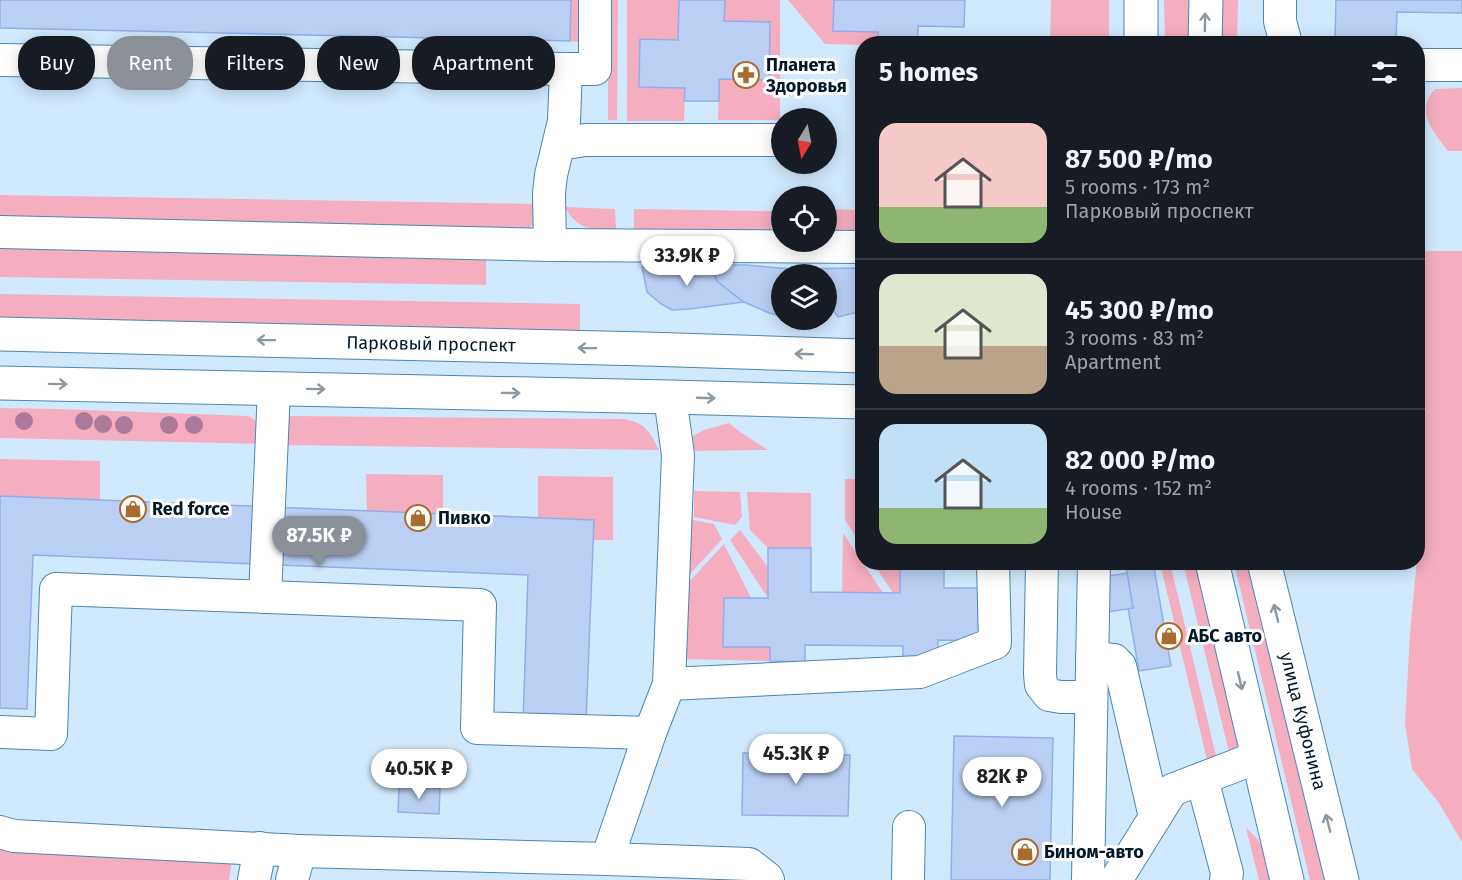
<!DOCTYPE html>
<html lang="en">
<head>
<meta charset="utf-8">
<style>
	body { margin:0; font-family:"Fira Sans",sans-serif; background:#242831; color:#f1f3f6; height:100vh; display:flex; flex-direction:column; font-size:22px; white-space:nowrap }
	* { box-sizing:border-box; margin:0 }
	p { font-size:20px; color:#9ea1a6 }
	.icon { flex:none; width:33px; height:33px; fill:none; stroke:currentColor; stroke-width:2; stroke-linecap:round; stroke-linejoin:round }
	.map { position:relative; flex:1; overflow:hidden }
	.side { position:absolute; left:855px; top:36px; width:570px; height:534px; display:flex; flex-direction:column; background:#171b24; border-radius:24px; box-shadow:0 3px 15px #0003 }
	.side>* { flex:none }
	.banner { position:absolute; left:18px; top:36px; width:570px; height:54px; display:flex; gap:12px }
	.needle { width:39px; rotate:190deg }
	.fabs { position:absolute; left:771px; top:108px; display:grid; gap:12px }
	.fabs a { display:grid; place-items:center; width:66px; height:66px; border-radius:50%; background:#171b24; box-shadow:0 3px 15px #0003; font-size:30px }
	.price { position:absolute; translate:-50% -51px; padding:0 14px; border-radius:21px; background:#fff; color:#222; font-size:20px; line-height:39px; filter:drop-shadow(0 2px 3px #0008) }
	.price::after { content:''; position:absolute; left:50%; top:36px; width:18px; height:14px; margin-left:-9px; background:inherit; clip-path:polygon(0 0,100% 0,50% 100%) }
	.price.on { background:#8c9099; color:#fff }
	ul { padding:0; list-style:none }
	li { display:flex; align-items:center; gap:18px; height:150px; padding:0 24px }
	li+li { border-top:2px solid #363941 }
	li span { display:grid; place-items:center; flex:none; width:168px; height:120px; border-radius:18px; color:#555 }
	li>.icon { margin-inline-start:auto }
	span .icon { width:72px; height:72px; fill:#fffc; stroke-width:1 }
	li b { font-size:26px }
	h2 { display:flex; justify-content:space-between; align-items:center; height:72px; padding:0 24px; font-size:26px }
	.chip { padding:0 21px; border-radius:24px; background:#171b24; box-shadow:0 3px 15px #0003; font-size:21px; line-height:54px }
	.chip.on { background:#8c9099; color:#fff }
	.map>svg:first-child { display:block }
	.green { fill:#f4aec0 }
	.building { fill:#bbcff4; stroke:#8fafeb; stroke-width:1.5 }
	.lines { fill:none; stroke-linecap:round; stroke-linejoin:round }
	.minor-casing { stroke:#4a86b3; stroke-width:34 }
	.major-casing { stroke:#4a86b3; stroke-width:35 }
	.minor { stroke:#fff; stroke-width:32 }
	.major { stroke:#fff; stroke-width:33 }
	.tree { fill:#ab7a9b }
	.oneway { stroke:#8d979f }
	.labels { text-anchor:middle; stroke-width:6; stroke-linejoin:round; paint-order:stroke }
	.poi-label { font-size:18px; font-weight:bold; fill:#011829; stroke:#fff; text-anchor:start }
	.street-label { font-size:18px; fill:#011829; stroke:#fff }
</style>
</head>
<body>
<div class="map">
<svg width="1462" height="880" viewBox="0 0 1462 880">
	<rect width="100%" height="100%" fill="#d1e9fd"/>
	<g class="green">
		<path d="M571,0H578V42L570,41Z"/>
		<path d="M608,0H618L617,120H608Z"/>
		<path d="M627,0H679L678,40L640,41L639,87L685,88L684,121H627Z"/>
		<path d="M725,0H780V120H718L719,79H769L770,22L724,21Z"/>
		<path d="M788,0H834L833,31L878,32V43L862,44V45L825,44Z"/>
		<path d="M1051,0H1109V43H1050Z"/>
		<path d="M1164,0H1190V43H1165Z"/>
		<path d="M1221,0H1238L1237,43H1222Z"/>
		<path d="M1462,88V151H1448C1434,132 1414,112 1435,89Z"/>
		<path d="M0,195L540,204L536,222L528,229L0,220Z"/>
		<path d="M565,207L615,209L616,230C592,230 577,230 565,207Z"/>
		<path d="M634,209L772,211L771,233L634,231Z"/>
		<path d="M826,209L862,210V236L827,235Z"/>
		<path d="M0,247L486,255V285L0,277Z"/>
		<path d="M1419,251H1462V842L1439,803L1412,769L1405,724L1410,634L1416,570V563L1418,562V271Z"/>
		<path d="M0,294L580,304V331L0,319Z"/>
		<path d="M0,408L59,409L248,416C260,420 260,433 262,444L0,438Z"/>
		<path d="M292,416L624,419C645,423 649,430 659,450L278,445L284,418Z"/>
		<path d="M729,423L740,432L768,450L685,451V443L693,436L704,430Z"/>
		<path d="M0,459L100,461V500L0,496Z"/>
		<path d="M366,474L443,475V513L367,511Z"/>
		<path d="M538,476L613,477V540H593V520L538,517Z"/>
		<path d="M845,479H862V546L845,520Z"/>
		<path d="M694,491L740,492L742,517L735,525L694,517Z"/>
		<path d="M747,492L811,493V548H768L750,530Z"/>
		<path d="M688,519L714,524L722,539L688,576Z"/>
		<path d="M740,530L768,567V598L730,540Z"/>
		<path d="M843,533L883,593L842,592Z"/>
		<path d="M724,544L751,598L724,646L770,647V661L686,659L688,583Z"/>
		<path d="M873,563H900V593H893Z"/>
		<path d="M1160,563H1170L1218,764L1209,768Z"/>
		<path d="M1183,563H1196L1238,736L1236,756H1230Z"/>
		<path d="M1234,563H1249L1326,880H1310Z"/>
		<path d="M1246,828C1265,843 1267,858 1272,880H1259Z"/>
		<path d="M0,850L21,851L232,860L229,880H0Z"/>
	</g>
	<g class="building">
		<path d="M0,0H571L570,41L0,28Z"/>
		<path d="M679,0H725L724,21L770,22L769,80L719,79V101H684L685,88L639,87L640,39L678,40Z"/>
		<path d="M834,0H965L964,27L918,26V44H878V32L833,31Z"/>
		<path d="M1336,0H1462V13L1397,12L1396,42L1335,40Z"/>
		<path d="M709,265L718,282L744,302L689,309L672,310L661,304L647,292L642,267Z"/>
		<path d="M709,265H746L791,269L862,268V311L838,317L833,310L826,306V274H782V315L781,316L769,313L744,302L718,282Z"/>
		<path d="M0,496L594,520L586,723L523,721L528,575L33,555L27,709L0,708Z"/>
		<path d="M768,548H811V592L900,593V562H944V588H988V641L938,640V658H903V646L805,645V662L770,661V647H723L724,598H768Z"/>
		<path d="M1149,562H1153L1171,666L1139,671L1128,608H1133L1126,567Z"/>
		<path d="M1127,573L1133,608L1102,613L1096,578Z"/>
		<path d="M954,736L1053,738L1050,880H951Z"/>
		<path d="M743,753L850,755L848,816L742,815Z"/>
		<path d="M399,787L440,788L439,814L398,812Z"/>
	</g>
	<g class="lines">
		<defs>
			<g id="minor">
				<path d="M1280,0V21L1286,44"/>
				<path d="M0,60L566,69L564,121L551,175L549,193L550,245"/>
				<path d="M1418,65H1462"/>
				<path d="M566,69H595V0"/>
				<path d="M559,144L585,140H782"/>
				<path d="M0,232L550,245L862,247"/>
				<path d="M1042,562L1040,674L1041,685L1049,695L1061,697H1091"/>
				<path d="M265,597L274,389"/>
				<path d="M1092,658L1114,660L1120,666L1155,817"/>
				<path d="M669,684L920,672L995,643L993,562"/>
				<path d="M0,732L51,734L56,589L480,605L477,728L650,733"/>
				<path d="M1202,779L1227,873L1226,880"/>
				<path d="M0,832L14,836L300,851L607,859L650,733L669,684L678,455L670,397"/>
				<path d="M607,859L749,864L767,878L768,880"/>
				<path d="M254,880L260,848"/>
				<path d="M292,880L300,851"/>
				<path d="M908,880L909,827"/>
				<path d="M1088,880L1094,562"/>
				<path d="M1116,880L1172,790L1258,757"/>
			</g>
			<g id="major">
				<path d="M1141,44V0"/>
				<path d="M1205,44L1206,0"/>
				<path d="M0,334L646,349L862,356"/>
				<path d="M0,383L670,397L862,402"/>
				<path d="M1212,562L1287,880"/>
				<path d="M1264,562L1342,880"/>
			</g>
		</defs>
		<use href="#minor" class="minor-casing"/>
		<use href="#major" class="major-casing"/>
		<use href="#minor" class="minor"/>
		<use href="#major" class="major"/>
	</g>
	<g class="tree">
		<circle cx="24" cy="421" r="9"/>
		<circle cx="84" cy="421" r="9"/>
		<circle cx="103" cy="424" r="9"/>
		<circle cx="124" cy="425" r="9"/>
		<circle cx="169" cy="425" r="9"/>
		<circle cx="194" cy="425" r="9"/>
	</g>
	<defs><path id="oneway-shaft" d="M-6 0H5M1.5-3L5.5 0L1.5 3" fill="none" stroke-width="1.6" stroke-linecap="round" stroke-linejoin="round" transform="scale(1.5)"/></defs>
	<g class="oneway">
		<use href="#oneway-shaft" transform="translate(1205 22) rotate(-89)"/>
		<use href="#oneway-shaft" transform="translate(266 340) rotate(-179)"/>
		<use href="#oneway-shaft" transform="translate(587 348) rotate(-179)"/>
		<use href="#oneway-shaft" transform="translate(804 354) rotate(-178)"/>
		<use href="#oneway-shaft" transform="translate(58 384) rotate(1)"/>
		<use href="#oneway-shaft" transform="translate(316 389) rotate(1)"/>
		<use href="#oneway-shaft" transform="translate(511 393) rotate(1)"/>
		<use href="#oneway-shaft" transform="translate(706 398) rotate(2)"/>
		<use href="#oneway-shaft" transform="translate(1276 613) rotate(-104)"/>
		<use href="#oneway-shaft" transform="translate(1240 681) rotate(77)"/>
		<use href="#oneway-shaft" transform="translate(1328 823) rotate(-104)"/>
	</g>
	<defs>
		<symbol id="pharmacy-ring" viewBox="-11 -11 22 22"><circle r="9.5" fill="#fff" stroke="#a86c2f" stroke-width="1.5"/><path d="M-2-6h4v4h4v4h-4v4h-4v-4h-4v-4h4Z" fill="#a86c2f"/></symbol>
		<symbol id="shop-ring" viewBox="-11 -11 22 22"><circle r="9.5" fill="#fff" stroke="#a86c2f" stroke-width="1.5"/><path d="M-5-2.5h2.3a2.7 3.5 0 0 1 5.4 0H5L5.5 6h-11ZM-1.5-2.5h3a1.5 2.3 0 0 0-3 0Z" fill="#a86c2f"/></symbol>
	</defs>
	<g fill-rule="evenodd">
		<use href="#pharmacy-ring" x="731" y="60" width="30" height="30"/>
		<use href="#shop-ring" x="118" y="494" width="30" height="30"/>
		<use href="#shop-ring" x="403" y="503" width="30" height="30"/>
		<use href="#shop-ring" x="1154" y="621" width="30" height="30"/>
		<use href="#shop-ring" x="1010" y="837" width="30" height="30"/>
	</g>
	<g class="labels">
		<g class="poi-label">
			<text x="766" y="71">Планета<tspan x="766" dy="21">Здоровья</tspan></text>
			<text x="152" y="515">Red force</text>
			<text x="438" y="524">Пивко</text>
			<text x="1188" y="642">АБС авто</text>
			<text x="1044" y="858">Бином-авто</text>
		</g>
		<g class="street-label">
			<text transform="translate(431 344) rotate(1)" y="6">Парковый проспект</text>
			<text transform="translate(1303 721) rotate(76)" y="6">улица Куфонина</text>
		</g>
	</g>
</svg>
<div class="fabs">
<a><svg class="needle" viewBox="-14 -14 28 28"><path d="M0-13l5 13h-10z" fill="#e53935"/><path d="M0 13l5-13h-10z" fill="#9ea1a6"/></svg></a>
<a><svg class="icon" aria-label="locate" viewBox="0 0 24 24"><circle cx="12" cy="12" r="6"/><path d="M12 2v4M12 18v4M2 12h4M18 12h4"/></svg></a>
<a><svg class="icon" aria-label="layers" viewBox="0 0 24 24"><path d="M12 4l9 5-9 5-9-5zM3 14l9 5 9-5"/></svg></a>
</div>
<b class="price" style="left:687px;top:287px">33.9K ₽</b>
<b class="price on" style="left:319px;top:567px">87.5K ₽</b>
<b class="price" style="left:796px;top:785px">45.3K ₽</b>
<b class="price" style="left:419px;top:800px">40.5K ₽</b>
<b class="price" style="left:1002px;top:808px">82K ₽</b>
<div class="banner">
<a class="chip">Buy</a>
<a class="chip on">Rent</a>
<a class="chip">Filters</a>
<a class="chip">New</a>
<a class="chip">Apartment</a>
</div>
<section class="side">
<h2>5 homes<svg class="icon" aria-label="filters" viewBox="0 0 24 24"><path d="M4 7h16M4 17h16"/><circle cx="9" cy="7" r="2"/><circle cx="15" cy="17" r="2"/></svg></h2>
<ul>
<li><span style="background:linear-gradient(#f6c9c9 70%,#8fb573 0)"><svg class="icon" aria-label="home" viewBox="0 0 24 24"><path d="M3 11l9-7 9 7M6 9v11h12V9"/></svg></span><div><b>87 500 ₽/mo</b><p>5 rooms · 173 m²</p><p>Парковый проспект</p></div></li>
<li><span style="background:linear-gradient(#dfe7d0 60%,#b9a48a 0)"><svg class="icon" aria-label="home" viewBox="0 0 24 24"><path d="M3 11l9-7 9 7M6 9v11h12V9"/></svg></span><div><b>45 300 ₽/mo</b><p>3 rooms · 83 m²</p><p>Apartment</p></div></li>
<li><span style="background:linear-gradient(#bfe0f5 70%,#8fb573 0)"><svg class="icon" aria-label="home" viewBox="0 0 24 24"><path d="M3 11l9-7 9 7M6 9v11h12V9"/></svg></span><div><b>82 000 ₽/mo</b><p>4 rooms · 152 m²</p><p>House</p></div></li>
</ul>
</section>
</div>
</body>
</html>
